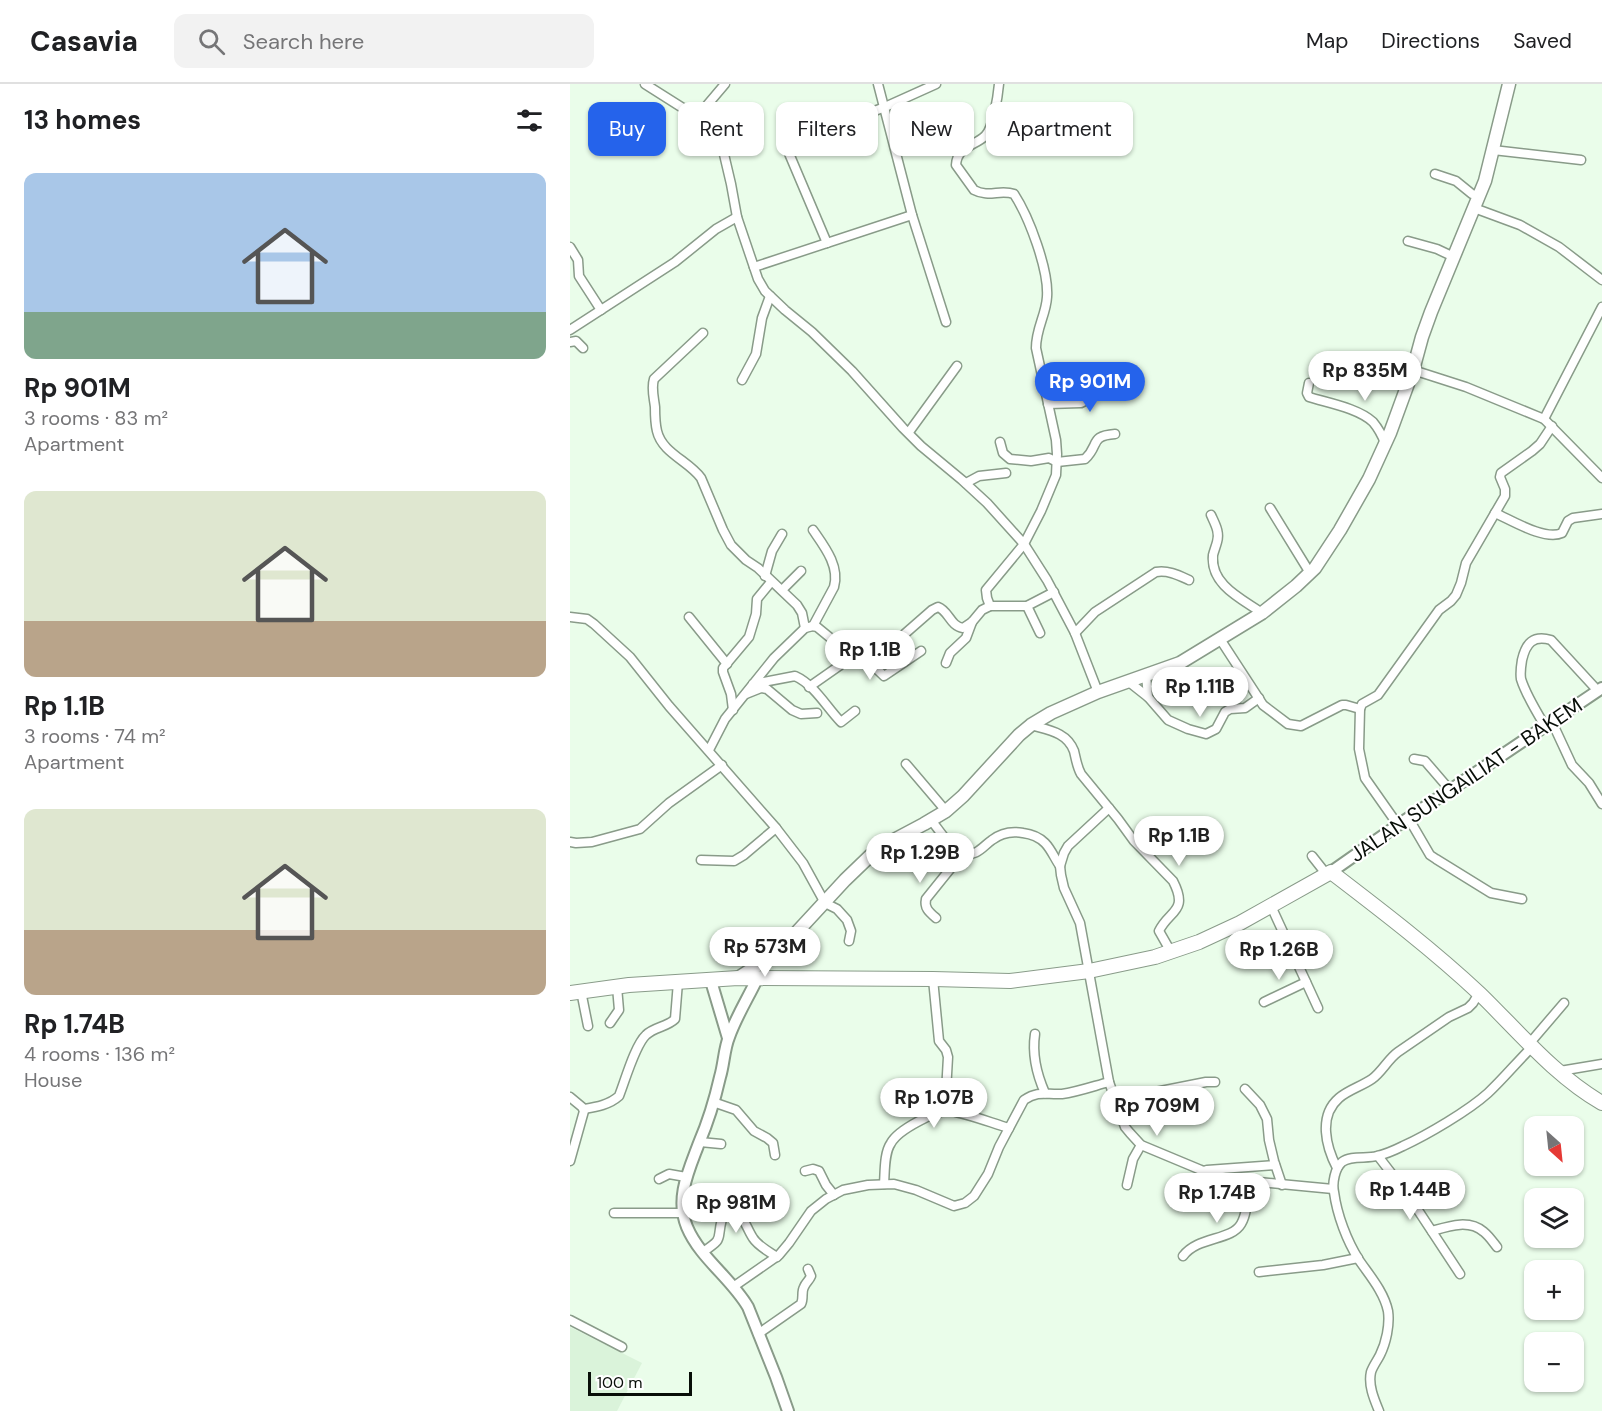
<!DOCTYPE html>
<html lang="en">
<head>
<meta charset="utf-8">
<style>
	body { margin:0; font-family:"DM Sans",sans-serif; background:#f2f2f2; color:#202124; height:100vh; display:flex; flex-direction:column; font-size:22px; white-space:nowrap }
	* { box-sizing:border-box; margin:0 }
	p { font-size:20px; color:#757577 }
	.icon { flex:none; width:33px; height:33px; fill:none; stroke:currentColor; stroke-width:2; stroke-linecap:round; stroke-linejoin:round }
	.map { position:relative; flex:1; overflow:hidden }
	.panel { display:flex; flex-direction:column; background:#fff; width:570px }
	.panel>* { flex:none }
	.banner { position:absolute; left:18px; top:18px; width:570px; height:54px; display:flex; gap:12px }
	.needle { width:39px; rotate:153deg }
	.controls { position:absolute; left:954px; top:1032px; display:grid; gap:12px }
	.controls a { display:grid; place-items:center; width:60px; height:60px; border-radius:12px; background:#fff; box-shadow:0 2px 4px #0004; font-size:30px }
	.scale { position:absolute; left:18px; bottom:15px; width:104px; box-sizing:border-box; padding-left:6px; border:3px solid #080e08; border-top:0; font-size:16px; line-height:21px; white-space:nowrap; color:#080e08; -webkit-text-stroke:4px #fff; paint-order:stroke }
	.price { position:absolute; translate:-50% -51px; padding:0 14px; border-radius:21px; background:#fff; color:#222; font-size:20px; line-height:39px; filter:drop-shadow(0 2px 3px #0008) }
	.price::after { content:''; position:absolute; left:50%; top:36px; width:18px; height:14px; margin-left:-9px; background:inherit; clip-path:polygon(0 0,100% 0,50% 100%) }
	.price.selected { background:#2563eb; color:#fff }
	ul { padding:0; list-style:none }
	li { display:grid; align-content:center; gap:12px; height:318px; padding:0 24px }
	li span { display:grid; place-items:center; height:186px; border-radius:12px; color:#555 }
	li>.icon { margin-inline-start:auto }
	span .icon { width:108px; height:108px; fill:#fffc; stroke-width:1 }
	li b { font-size:26px }
	h2 { display:flex; justify-content:space-between; align-items:center; height:72px; padding:0 24px; font-size:26px }
	.tag { padding:0 21px; border-radius:12px; background:#fff; box-shadow:0 2px 4px #0004; font-size:21px; line-height:54px }
	.tag.selected { background:#2563eb; color:#fff }
	header { display:flex; align-items:center; gap:36px; box-sizing:border-box; height:84px; padding:0 30px; background:#fff; border-bottom:2px solid #e0e0e0 }
	header strong { font-size:28px }
	nav { display:flex; gap:33px; margin-inline-start:auto; font-size:21px }
	.search { width:420px; height:54px; background:#f2f2f2; display:flex; align-items:center; gap:15px; box-sizing:border-box; padding:0 21px; border-radius:12px; color:#757577; font-size:22px }
	main { display:flex; flex:1; min-height:0 }
	.map>svg:first-child { display:block }
	.built { fill:#daf3da }
	.lines { fill:none; stroke-linecap:round; stroke-linejoin:round }
	.minor-casing { stroke:#899b89; stroke-width:11 }
	.tertiary-casing { stroke:#899b89; stroke-width:14 }
	.secondary-casing { stroke:#899b89; stroke-width:15 }
	.trunk-casing { stroke:#899b89; stroke-width:16 }
	.minor { stroke:#fff; stroke-width:8 }
	.tertiary { stroke:#fff; stroke-width:10 }
	.secondary { stroke:#fff; stroke-width:12 }
	.trunk { stroke:#fff; stroke-width:14 }
	.labels { text-anchor:middle; stroke-width:4.5; stroke-linejoin:round; paint-order:stroke }
	.street-label { font-size:21px; fill:#080e08; stroke:#fff }
</style>
</head>
<body>
<header>
<strong>Casavia</strong>
<div class="search"><svg class="icon" aria-label="search" viewBox="0 0 24 24"><circle cx="10" cy="10" r="6"/><path d="M15 15l6 6"/></svg>Search here</div>
<nav><a>Map</a><a>Directions</a><a>Saved</a></nav>
</header>
<main>
<section class="panel">
<h2>13 homes<svg class="icon" aria-label="filters" viewBox="0 0 24 24"><path d="M4 7h16M4 17h16"/><circle cx="9" cy="7" r="2"/><circle cx="15" cy="17" r="2"/></svg></h2>
<ul>
<li><span style="background:linear-gradient(#a9c7e8 75%,#7fa58c 0)"><svg class="icon" aria-label="home" viewBox="0 0 24 24"><path d="M3 11l9-7 9 7M6 9v11h12V9"/></svg></span><div><b>Rp 901M</b><p>3 rooms · 83 m²</p><p>Apartment</p></div></li>
<li><span style="background:linear-gradient(#dfe7d0 70%,#b9a48a 0)"><svg class="icon" aria-label="home" viewBox="0 0 24 24"><path d="M3 11l9-7 9 7M6 9v11h12V9"/></svg></span><div><b>Rp 1.1B</b><p>3 rooms · 74 m²</p><p>Apartment</p></div></li>
<li><span style="background:linear-gradient(#dfe7d0 65%,#b9a48a 0)"><svg class="icon" aria-label="home" viewBox="0 0 24 24"><path d="M3 11l9-7 9 7M6 9v11h12V9"/></svg></span><div><b>Rp 1.74B</b><p>4 rooms · 136 m²</p><p>House</p></div></li>
</ul>
</section>
<div class="map">
<svg width="1032" height="1327" viewBox="0 0 1032 1327">
	<rect width="100%" height="100%" fill="#eafdea"/>
	<path class="built" d="M0,1243L72,1279L47,1327H0Z"/>
	<g class="lines">
		<defs>
			<g id="minor">
				<path d="M75,0L127,33L140,43L148,54L153,66L161,100L167,133L188,195L195,207L215,226L242,248L282,287L333,344L351,362L392,396L417,419L454,460L477,496L505,549L528,608"/>
				<path d="M308,0L342,131L376,238"/>
				<path d="M127,33L155,0"/>
				<path d="M923,66L1011,76"/>
				<path d="M865,90L886,97L902,110L909,112"/>
				<path d="M904,124L950,141L989,163L1032,196"/>
				<path d="M838,157L867,165L884,173"/>
				<path d="M257,159L218,67L219,63L262,43L315,23L366,0"/>
				<path d="M0,163L8,176L9,192L31,226"/>
				<path d="M184,183L342,131"/>
				<path d="M0,246L105,178L146,145L167,133"/>
				<path d="M133,249L84,295C81,304 84,314 85,323C85,331 85,339 87,347C92,369 119,377 131,394L153,446L161,461L176,476L188,484L227,521L232,529L235,544"/>
				<path d="M0,258L6,257L13,264"/>
				<path d="M843,286L896,303L974,335L1032,394"/>
				<path d="M172,296L186,270L192,234L200,212"/>
				<path d="M739,299L737,309L739,313C758,319 788,324 803,338C808,344 812,351 815,359"/>
				<path d="M478,320L511,319L515,317L520,289"/>
				<path d="M974,335L1032,223"/>
				<path d="M339,348L387,282"/>
				<path d="M430,358L433,369L440,375L461,377L479,374L487,378L515,375C530,361 519,352 545,350"/>
				<path d="M396,399L409,392L436,389"/>
				<path d="M700,424L740,489"/>
				<path d="M925,429C941,436 975,457 992,449L998,437L1003,434L1032,430"/>
				<path d="M641,431C645,440 650,448 647,458C646,462 644,467 643,471C640,501 672,515 692,529"/>
				<path d="M195,492L202,467L212,450"/>
				<path d="M212,506L231,487"/>
				<path d="M420,522L417,514L416,506L454,460L471,427L486,391L487,370L486,356L466,264C466,244 476,231 477,213C479,186 459,133 444,110C430,105 419,114 404,106L386,81C387,62 405,62 415,52C423,45 428,11 429,0"/>
				<path d="M457,522L470,549"/>
				<path d="M0,533L17,535L24,540L60,573L99,622L206,744L233,779L255,819L267,825L277,836L281,847L279,857"/>
				<path d="M119,533L157,580"/>
				<path d="M243,542L264,503C270,482 254,462 243,446"/>
				<path d="M505,549L525,528L586,488C598,486 608,491 619,496"/>
				<path d="M650,555L693,621L718,640L731,642L772,621H776L790,625"/>
				<path d="M376,579L380,569L396,554L402,538"/>
				<path d="M576,591L578,613L598,636L618,645L636,650L646,645L655,628L660,625L675,624L689,614"/>
				<path d="M559,598L578,613"/>
				<path d="M183,600L225,592C245,601 257,624 271,638L285,627"/>
				<path d="M239,603L269,582L284,569L291,570L314,592L351,567"/>
				<path d="M176,610L191,604L197,605L222,626L231,630L247,629"/>
				<path d="M163,626L161,610L153,588V584L179,553L186,530L187,515L201,498"/>
				<path d="M982,638L1002,681L1019,699L1032,720"/>
				<path d="M461,641C478,646 497,648 504,667C506,675 507,683 511,690L548,735L564,757L603,797C619,828 599,826 589,847L601,868"/>
				<path d="M975,642C966,627 956,611 951,595C950,589 951,582 952,576C956,559 963,551 981,556L1028,607"/>
				<path d="M139,666L155,635L204,574L235,544L243,542L247,543L269,561L277,564H282L306,556L320,557L330,554L362,526L368,523C379,527 380,542 393,544L402,538L412,526L420,522H457L484,508"/>
				<path d="M844,675L855,677L880,706"/>
				<path d="M336,680L376,727"/>
				<path d="M539,724L498,762L494,769L490,782L491,791L494,804L510,839L539,998L555,1043L560,1049L571,1061L631,1086L655,1093L678,1097L763,1105"/>
				<path d="M839,735L860,771L866,775L921,809L952,815"/>
				<path d="M361,736C370,747 380,765 394,769C407,773 413,762 422,756C431,749 442,747 453,749C461,750 469,753 475,759C481,765 485,775 490,782"/>
				<path d="M828,741L795,694L789,665L790,625L792,620L808,611L869,526L881,517L886,511L891,499L896,479L935,412V405L930,393L931,389L962,367L970,360L982,342"/>
				<path d="M0,758L6,759L22,758L70,745L99,719L152,681"/>
				<path d="M742,772L757,791"/>
				<path d="M131,776L164,777L174,771L206,744"/>
				<path d="M701,822L748,924"/>
				<path d="M366,834C359,828 354,824 356,815L393,769"/>
				<path d="M363,895L369,957L376,966L378,973L376,1008L378,1027"/>
				<path d="M11,907L18,942"/>
				<path d="M694,918L736,898"/>
				<path d="M40,939L49,926L47,903"/>
				<path d="M465,950C462,970 467,991 475,1009"/>
				<path d="M959,960L994,919"/>
				<path d="M990,987L1032,980"/>
				<path d="M675,1005L690,1021L697,1035L699,1056L704,1077L712,1101"/>
				<path d="M0,1013L12,1023L14,1027L0,1077"/>
				<path d="M545,1016L636,998H645"/>
				<path d="M143,1018L166,1026L184,1047L197,1054L203,1059L205,1071"/>
				<path d="M14,1025C26,1023 39,1021 49,1012C55,997 65,961 76,951C84,943 97,943 105,935L108,898"/>
				<path d="M130,1058L151,1060"/>
				<path d="M808,1072L838,1111L890,1190"/>
				<path d="M767,1084C756,1063 748,1032 769,1014C778,1006 792,1002 802,995C812,988 818,975 828,968L879,933L898,924L903,919L909,909"/>
				<path d="M637,1086L705,1081"/>
				<path d="M235,1087L243,1085L249,1087L256,1101L264,1111"/>
				<path d="M89,1095L99,1090L116,1093"/>
				<path d="M314,1100C315,1087 314,1069 321,1059C328,1046 367,1025 381,1027C398,1030 422,1039 439,1044"/>
				<path d="M557,1101L563,1075L571,1061"/>
				<path d="M44,1129H112"/>
				<path d="M862,1147C879,1142 899,1135 914,1148C919,1152 923,1158 927,1163"/>
				<path d="M133,1168C155,1153 146,1157 152,1135L158,1131L167,1128C175,1135 177,1145 183,1154C188,1162 198,1167 207,1173"/>
				<path d="M613,1172C628,1152 661,1157 671,1140C678,1128 677,1111 678,1097"/>
				<path d="M689,1188L753,1181L788,1174"/>
				<path d="M163,1203L209,1171L219,1159L241,1127L256,1115L273,1106L298,1101L324,1100L346,1106L384,1122L395,1119L404,1112L418,1090L429,1063L454,1016C469,1006 476,1011 492,1010C507,1008 524,1002 539,998"/>
				<path d="M0,1236L52,1263"/>
				<path d="M188,1250L231,1220C234,1214 231,1208 234,1203C236,1198 239,1197 241,1192L238,1185"/>
				<path d="M809,1327C804,1315 798,1301 801,1288C803,1282 807,1277 810,1271C816,1259 820,1241 818,1227C814,1208 800,1192 789,1176C777,1157 767,1131 764,1108C762,1099 765,1084 772,1078C781,1071 797,1075 807,1072C816,1070 825,1066 833,1062C857,1051 898,1027 918,1009C933,995 947,978 962,963"/>
			</g>
			<g id="tertiary">
				<path d="M761,788L828,741L1032,604"/>
				<path d="M187,895C178,914 166,933 159,953C154,965 154,980 150,993C145,1015 138,1038 129,1059C119,1086 105,1114 117,1143C130,1174 161,1194 178,1223L206,1293L218,1327"/>
				<path d="M141,897L158,954"/>
			</g>
			<path id="secondary" d="M168,894L205,870L214,862L275,796L301,771L322,757L354,740L376,727L393,712L449,651L461,641L481,629L528,608L610,579L692,529L726,502L745,484L770,446L799,395L820,349L843,286L852,253L861,228L915,97L939,0"/>
			<path id="trunk" d="M0,909L59,901L168,894L363,895L440,897L519,887L585,873L629,858L670,839L761,788C812,827 863,866 910,910C949,948 985,992 1032,1019"/>
		</defs>
		<use href="#minor" class="minor-casing"/>
		<use href="#tertiary" class="tertiary-casing"/>
		<use href="#secondary" class="secondary-casing"/>
		<use href="#trunk" class="trunk-casing"/>
		<use href="#minor" class="minor"/>
		<use href="#tertiary" class="tertiary"/>
		<use href="#secondary" class="secondary"/>
		<use href="#trunk" class="trunk"/>
	</g>
	<g class="labels">
		<g class="street-label">
			<text transform="translate(896 696) rotate(-34)" y="7">JALAN SUNGAILIAT - BAKEM</text>
		</g>
	</g>
</svg>
<div class="controls">
<a><svg class="needle" viewBox="-14 -14 28 28"><path d="M0-13l5 13h-10z" fill="#e53935"/><path d="M0 13l5-13h-10z" fill="#757577"/></svg></a>
<a><svg class="icon" aria-label="layers" viewBox="0 0 24 24"><path d="M12 4l9 5-9 5-9-5zM3 14l9 5 9-5"/></svg></a>
<a>+</a>
<a>−</a>
</div>
<div class="scale">100 m</div>
<b class="price" style="left:795px;top:318px">Rp 835M</b>
<b class="price selected" style="left:520px;top:329px">Rp 901M</b>
<b class="price" style="left:300px;top:597px">Rp 1.1B</b>
<b class="price" style="left:630px;top:634px">Rp 1.11B</b>
<b class="price" style="left:609px;top:783px">Rp 1.1B</b>
<b class="price" style="left:350px;top:800px">Rp 1.29B</b>
<b class="price" style="left:195px;top:894px">Rp 573M</b>
<b class="price" style="left:709px;top:897px">Rp 1.26B</b>
<b class="price" style="left:364px;top:1045px">Rp 1.07B</b>
<b class="price" style="left:587px;top:1053px">Rp 709M</b>
<b class="price" style="left:840px;top:1137px">Rp 1.44B</b>
<b class="price" style="left:647px;top:1140px">Rp 1.74B</b>
<b class="price" style="left:166px;top:1150px">Rp 981M</b>
<div class="banner">
<a class="tag selected">Buy</a>
<a class="tag">Rent</a>
<a class="tag">Filters</a>
<a class="tag">New</a>
<a class="tag">Apartment</a>
</div>
</div>
</main>
</body>
</html>
